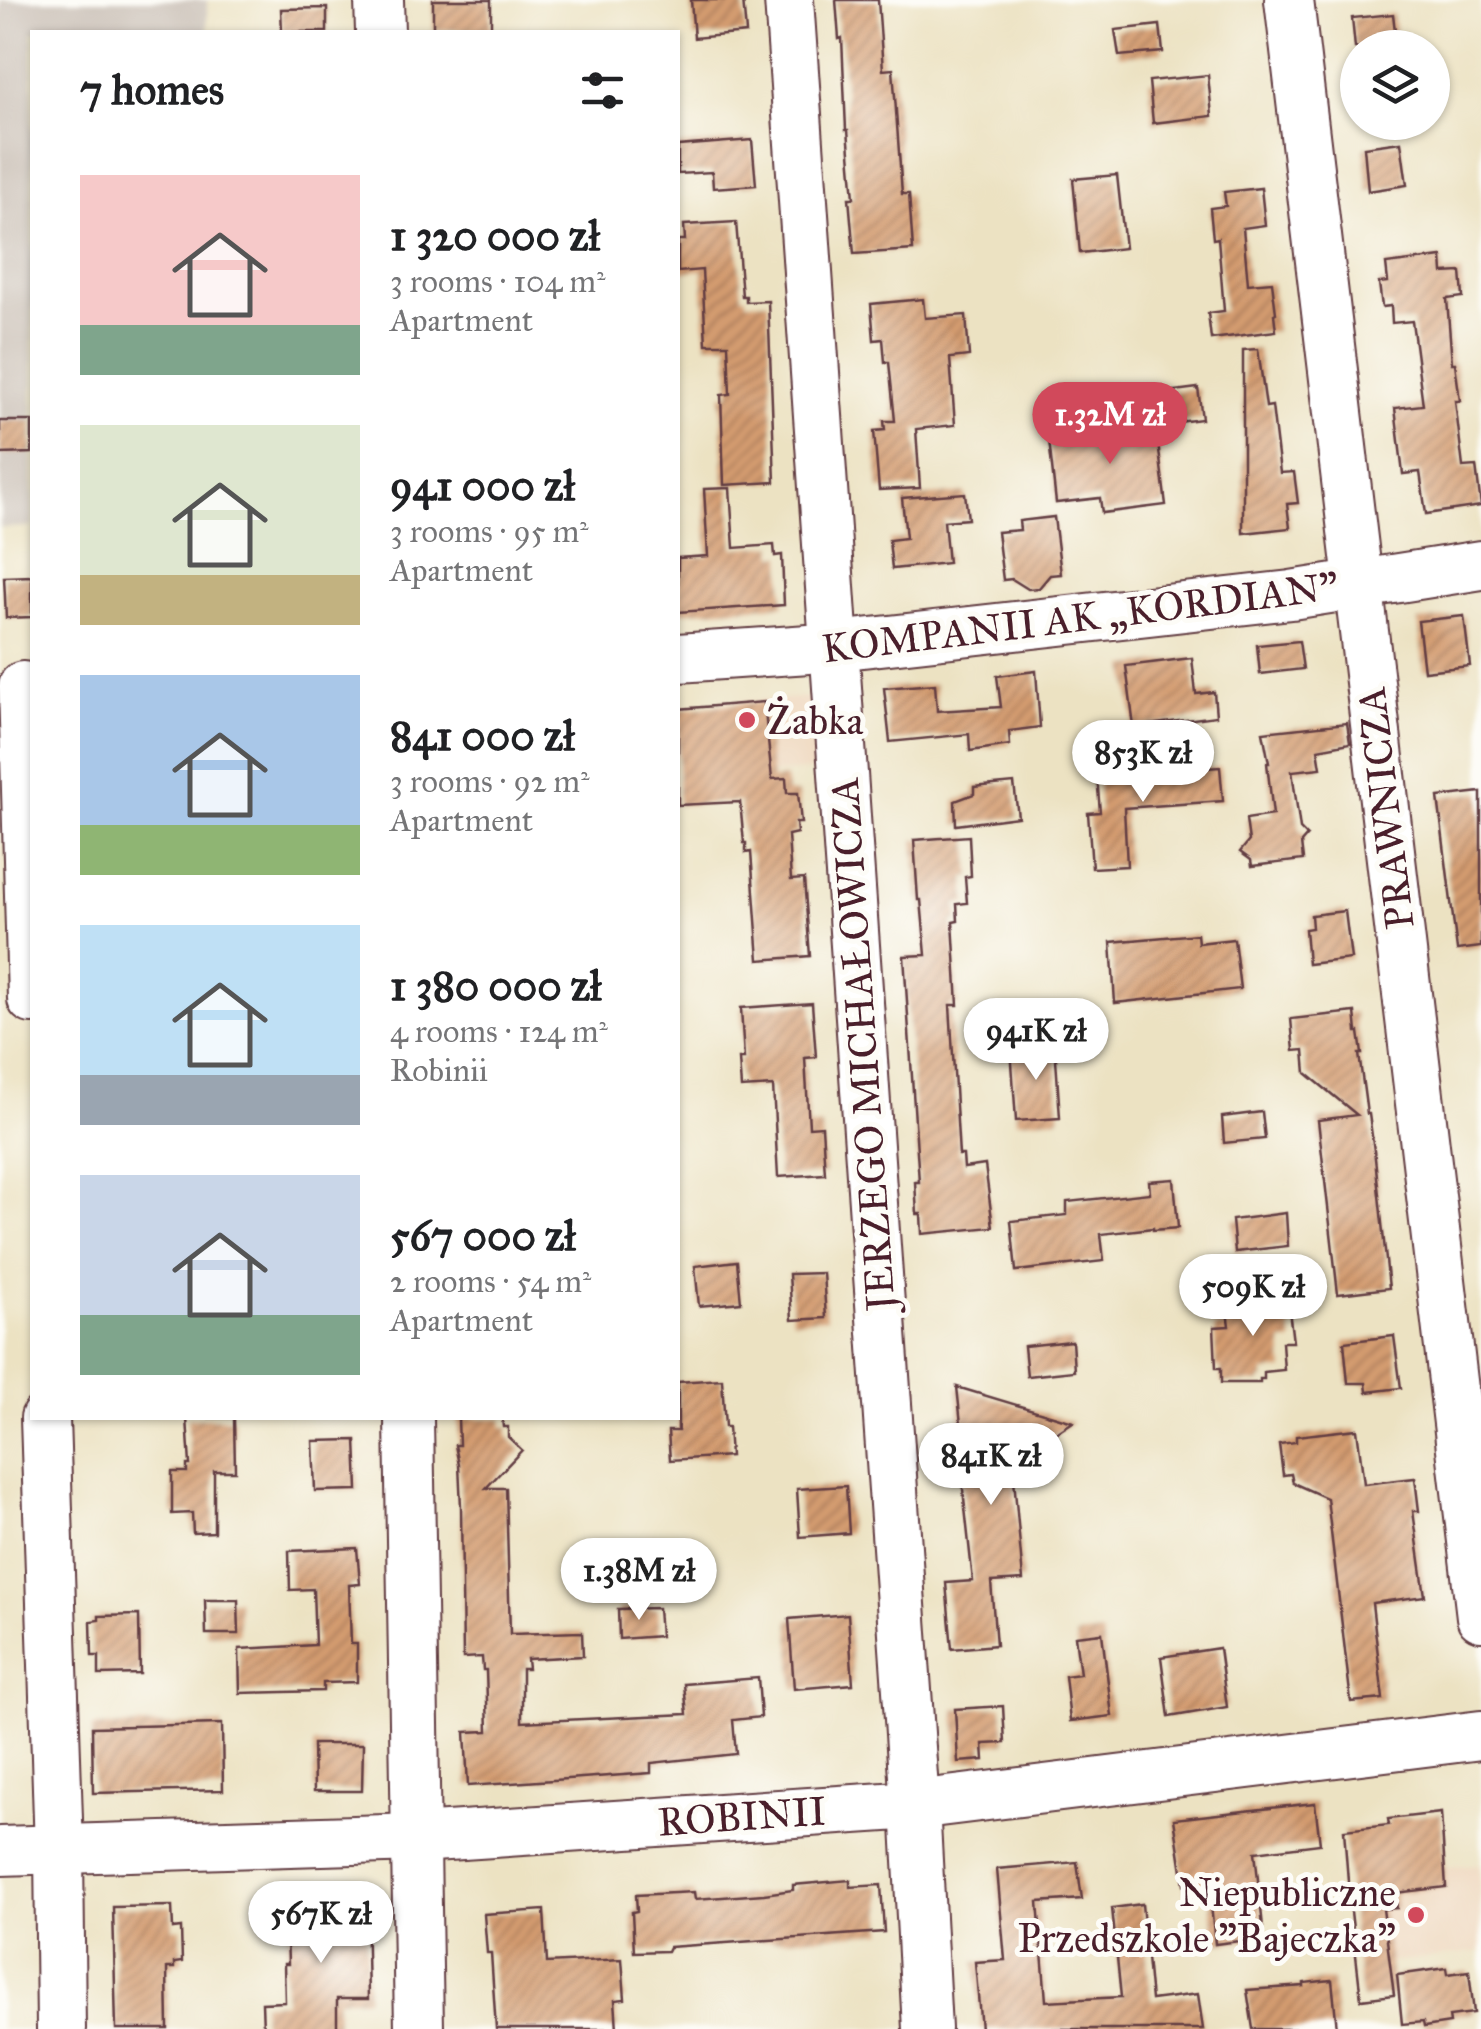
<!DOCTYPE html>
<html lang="en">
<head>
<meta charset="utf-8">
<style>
	body { margin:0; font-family:"IM FELL Great Primer",serif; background:#f2f2f2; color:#202124; height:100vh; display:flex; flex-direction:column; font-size:38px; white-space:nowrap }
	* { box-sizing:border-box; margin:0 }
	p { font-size:32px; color:#757577 }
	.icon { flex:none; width:55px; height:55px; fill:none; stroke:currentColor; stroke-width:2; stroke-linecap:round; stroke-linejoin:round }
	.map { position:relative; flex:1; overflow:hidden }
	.drawer { position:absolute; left:30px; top:30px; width:650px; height:1390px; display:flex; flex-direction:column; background:#fff; border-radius:0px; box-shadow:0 2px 8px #0004 }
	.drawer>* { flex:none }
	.buttons { position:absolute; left:1340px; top:30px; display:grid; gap:20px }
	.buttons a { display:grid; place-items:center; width:110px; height:110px; border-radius:50%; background:#fff; box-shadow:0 2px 8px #0004; font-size:50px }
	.price { position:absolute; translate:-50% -85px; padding:0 22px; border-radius:35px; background:#fff; color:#222; font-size:32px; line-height:65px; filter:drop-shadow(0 2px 5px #0008) }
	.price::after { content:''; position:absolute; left:50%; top:60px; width:30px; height:22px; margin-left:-15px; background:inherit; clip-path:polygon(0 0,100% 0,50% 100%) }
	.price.current { background:#d1495b; color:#fff }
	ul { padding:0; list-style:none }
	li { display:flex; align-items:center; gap:30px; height:250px; padding:0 50px }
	li span { display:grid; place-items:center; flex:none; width:280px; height:200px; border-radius:0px; color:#555 }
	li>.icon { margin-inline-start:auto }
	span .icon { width:120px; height:120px; fill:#fffc; stroke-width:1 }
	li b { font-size:42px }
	h2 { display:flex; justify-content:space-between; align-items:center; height:120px; padding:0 50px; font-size:42px }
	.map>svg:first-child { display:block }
	.built { fill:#eed6bb }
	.industrial { fill:#ccc2b9 }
	.building { fill:url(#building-hatch) }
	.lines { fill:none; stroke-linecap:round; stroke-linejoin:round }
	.minor-casing { stroke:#623c42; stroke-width:52 }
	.minor { stroke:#fff; stroke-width:48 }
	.poi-dot { fill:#d1495b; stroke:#fdfcf7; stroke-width:4 }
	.labels { text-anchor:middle; stroke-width:10; stroke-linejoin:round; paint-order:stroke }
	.street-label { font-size:40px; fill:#4a1f2b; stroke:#fdfcf7 }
	.poi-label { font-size:40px; fill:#4a1f2b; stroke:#fdfcf7; text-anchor:start }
</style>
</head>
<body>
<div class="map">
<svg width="1481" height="2029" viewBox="0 0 1481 2029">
	<defs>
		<pattern id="building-hatch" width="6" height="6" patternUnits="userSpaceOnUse" patternTransform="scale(2.5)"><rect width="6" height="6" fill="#d39b70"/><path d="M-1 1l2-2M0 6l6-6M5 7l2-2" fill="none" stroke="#ad7e5c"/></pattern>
	</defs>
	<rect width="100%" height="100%" fill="#fdfcf7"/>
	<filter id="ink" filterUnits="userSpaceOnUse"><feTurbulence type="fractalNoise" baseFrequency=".01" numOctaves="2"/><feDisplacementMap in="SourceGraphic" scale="20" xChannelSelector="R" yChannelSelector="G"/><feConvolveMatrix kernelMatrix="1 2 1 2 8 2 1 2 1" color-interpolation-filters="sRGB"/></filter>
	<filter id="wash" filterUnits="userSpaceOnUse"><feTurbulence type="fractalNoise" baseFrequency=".0048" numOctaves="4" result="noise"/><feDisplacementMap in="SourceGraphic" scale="40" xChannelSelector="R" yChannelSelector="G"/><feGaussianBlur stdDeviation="2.25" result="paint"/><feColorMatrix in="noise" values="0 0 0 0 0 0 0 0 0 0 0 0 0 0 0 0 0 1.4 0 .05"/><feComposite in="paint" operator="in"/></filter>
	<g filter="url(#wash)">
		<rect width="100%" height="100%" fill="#ece2c2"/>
		<g class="built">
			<path d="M814,697L819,770L720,778L715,703Z"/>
			<path d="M1479,1864L1481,1951L1357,1967L1347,1878Z"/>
		</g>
		<path class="industrial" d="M0,0H207V32H32V527L0,528Z"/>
		<g id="blocks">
			<g class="building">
				<rect x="433" y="0" width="58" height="30"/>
				<path d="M691,0H743L746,33L694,38Z"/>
				<path d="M836,0H878L883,70L893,69L902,194H909L913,250L854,254L849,198H854L848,130H846L842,38L839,39Z"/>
				<path d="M327,8V32H282L281,9Z"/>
				<path d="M1393,14L1397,48H1355L1352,18Z"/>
				<path d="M1160,25L1163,52L1119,56L1115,30Z"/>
				<path d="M1208,75L1212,116L1153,123L1149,81Z"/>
				<path d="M752,140L756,185L713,188L712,172L678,174V146Z"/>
				<path d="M1401,142L1407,185L1368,191L1364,147Z"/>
				<path d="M1117,175L1125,248L1080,253L1073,179Z"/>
				<path d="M1261,188L1265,225L1243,228L1248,284L1272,282L1276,313L1274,314L1276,331L1211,339L1208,313L1224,311L1218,238L1213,239L1210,208L1226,206L1224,192Z"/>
				<path d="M736,222L742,296H746V302L768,301L775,482L724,485L721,395L730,394L728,344H706L702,270L678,272V240H685L684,225Z"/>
				<path d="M1442,257L1443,273L1461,272L1463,297L1447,299L1452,363H1455L1460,401H1455L1463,467L1476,466L1481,506L1426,514L1420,472L1403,474L1395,408L1423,405L1412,321L1392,323L1391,306L1382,307L1379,283L1388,282L1386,264Z"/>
				<path d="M923,299L925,318L966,315L969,356L950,358L955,425L916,429L920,488L879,490L874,431L885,430L884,421H895L889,362H885L883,339L874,340L871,304Z"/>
				<path d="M1258,349L1266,407L1272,406L1280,473L1294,472L1298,503L1287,504L1290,528L1243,533V350Z"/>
				<path d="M1198,388L1202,419L1178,422L1174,391Z"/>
				<path d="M1155,420L1166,505L1102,513L1100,498L1056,503L1049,440L1092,435L1091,428Z"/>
				<path d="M0,421H32V453L0,454Z"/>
				<path d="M730,488L734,548L774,545L775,556L782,555L784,605L678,612V558L708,556L704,489Z"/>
				<path d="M965,493L968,519L944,521L948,563L892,569L889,540L906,538L902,498Z"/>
				<path d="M1054,517L1061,574L1050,575L1039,588L1028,589L1012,579L1003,580L997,532L1020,530L1019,521Z"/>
				<path d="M32,576V617L6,618L4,577Z"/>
				<path d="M1464,616L1470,666L1424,671L1418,621Z"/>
				<path d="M1299,641L1303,669L1260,674L1257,645Z"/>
				<path d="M1192,658L1196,694L1214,692L1216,716L1134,727L1126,666Z"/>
				<path d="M1036,671L1040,727L1009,731L1010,745L970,751L969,734L890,742L884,688L935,684L937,711L1001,707L997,676Z"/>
				<path d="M764,702L772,779L786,778L787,793H798L801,823H796L797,833L788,835L791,880L804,879L810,956L759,960L751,852L746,853V843H744L740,802L678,805V709Z"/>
				<path d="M1347,723L1350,743L1318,749L1321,768L1292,771L1300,829L1307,836L1301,843L1303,860L1252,866L1251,860L1240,852L1249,841L1246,819L1273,815L1267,763H1269L1263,732Z"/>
				<path d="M1220,767L1223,801L1124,808L1127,866L1092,868L1088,813L1100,812L1097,776Z"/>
				<path d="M1014,783L1018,817L956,825L955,801L974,794V787Z"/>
				<path d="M1481,792V947L1457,950L1438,797Z"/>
				<path d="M969,836L971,876L965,877L967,903L957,904L958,921L953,922L958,1005H950L959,1155H963L964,1168L985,1165L993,1227L922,1234L921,1214H917L915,1182H919L904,956L926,955L921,900H918L914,840Z"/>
				<path d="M1345,911L1351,959L1308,964L1305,929L1312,928L1311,915Z"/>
				<path d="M1197,934L1198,943L1234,939L1240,989L1115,1003L1111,942Z"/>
				<path d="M812,1003L816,1057L805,1058L809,1127L822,1126L825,1174L778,1177L773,1086L741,1088L739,1059H744L741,1008Z"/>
				<path d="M1355,1012L1357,1032H1359L1362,1054H1359L1367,1114H1369L1375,1158L1389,1288L1338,1294L1318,1120L1357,1115L1306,1073L1304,1050L1294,1051L1291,1019Z"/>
				<path d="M1055,1044L1060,1118L1016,1121L1011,1048Z"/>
				<path d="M1262,1112L1265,1139L1224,1143L1222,1117Z"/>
				<path d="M1174,1179L1178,1228L1153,1230V1228L1101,1234L1104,1261L1016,1271L1011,1221L1067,1215V1202L1150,1193L1149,1181Z"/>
				<path d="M1286,1213L1288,1246L1235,1252L1232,1220Z"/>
				<path d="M737,1261L741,1302L699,1306L695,1266Z"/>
				<path d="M823,1273L826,1318L792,1320L789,1274Z"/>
				<path d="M1287,1294L1293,1342H1282L1284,1370L1264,1372V1379H1260V1383H1221V1368H1216L1214,1327L1229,1326L1226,1302Z"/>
				<path d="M1394,1336L1401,1388L1367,1392L1366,1383H1348L1344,1342Z"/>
				<path d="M1072,1341L1074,1371L1027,1376L1024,1346Z"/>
				<path d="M722,1379L725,1427H728L730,1456L670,1460L668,1431H678V1382Z"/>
				<path d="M957,1387L1073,1422L1044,1441L1011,1445L1023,1580L991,1582L996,1645L952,1649L946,1583L973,1581L961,1471L966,1470Z"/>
				<path d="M187,1418H234L235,1471H214V1532L193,1533L192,1513L172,1514V1472H187V1465H190Z"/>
				<path d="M458,1418H502L503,1427H508V1437L522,1450L486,1488H506L510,1634L582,1632L583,1656L527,1659L528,1669H522V1722L687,1714L684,1684L758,1678L761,1717L733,1720L736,1754L651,1763V1773L468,1786L465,1732L488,1731L486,1670H483L482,1657L463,1658L461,1507L459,1465L455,1445H459Z"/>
				<path d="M1357,1429L1364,1484L1415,1478L1419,1511H1413L1425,1596L1372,1603L1383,1699L1351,1702L1327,1498L1293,1483L1291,1474L1283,1475L1279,1444L1296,1442V1436Z"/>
				<path d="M356,1440L358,1490L315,1491L313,1441Z"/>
				<path d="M846,1486L849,1533L800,1537L797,1489Z"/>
				<path d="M357,1548L360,1584L349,1585L351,1644H357V1682L323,1683V1691L240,1693L239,1649L315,1645L313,1589L290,1590L289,1551Z"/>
				<path d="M205,1600H238L239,1634H206Z"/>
				<path d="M658,1608L660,1636L619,1639L618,1609Z"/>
				<path d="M848,1614L853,1684L794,1689L789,1619Z"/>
				<path d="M139,1615L140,1674L99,1675V1656H92L91,1621L99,1620V1616Z"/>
				<path d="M1102,1633L1112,1716L1070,1721L1065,1676L1080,1674L1075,1636Z"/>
				<path d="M1219,1648L1227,1707L1169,1717L1161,1657Z"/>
				<path d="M1003,1706L1005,1743L983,1744L984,1760L958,1762L955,1709Z"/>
				<path d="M222,1724L223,1790L93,1793L92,1727Z"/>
				<path d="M313,1744H363L362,1791H314Z"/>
				<path d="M1315,1803L1320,1844L1255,1852L1263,1927L1247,1929L1248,1940L1215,1944L1210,1895L1186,1897L1174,1819Z"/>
				<path d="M1441,1813L1446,1887L1395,1893L1397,1908L1383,1909L1394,1995L1361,1999L1349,1894L1344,1830L1389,1825L1388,1819Z"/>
				<path d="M1077,1862L1082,1899L1038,1902L1046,2001L1121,1997L1112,1908L1142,1904L1151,2000L1198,1994L1203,2029H981L975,1962L1005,1960L997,1869Z"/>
				<path d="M850,1880V1887L881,1885L884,1932L669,1947L667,1951L634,1952L632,1912L637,1911L636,1895L694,1892L695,1899L764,1894L793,1890V1885Z"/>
				<path d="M366,1904L368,1999H337V2029H263L262,2003L285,2002L284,1964H288L286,1905Z"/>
				<path d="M172,1906L173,1929L181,1928L182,1962L174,1963V1968H167L168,2029H116L113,1907Z"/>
				<path d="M544,1910L547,1963L622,1959L625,1999L615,2000L617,2029H496L491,1953H487L484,1914Z"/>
				<path d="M1447,1968L1448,1974L1469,1971L1474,2013L1449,2016L1450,2023L1424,2027L1423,2022L1402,2024L1397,1975Z"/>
				<path d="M1332,1980L1337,2029H1253L1247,1990L1304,1986V1983Z"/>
			</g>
		</g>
	</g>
	<g filter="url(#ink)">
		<use href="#blocks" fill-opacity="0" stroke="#623c42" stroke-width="2.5"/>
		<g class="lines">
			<defs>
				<g id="minor">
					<path d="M379,0L380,32"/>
					<path d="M789,0L915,1805L927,2029"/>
					<path d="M1289,0L1481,1617"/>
					<path d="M678,658L809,649L1291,595L1481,565"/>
					<path d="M23,686L32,999"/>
					<path d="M45,1418L59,1850L61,2029"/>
					<path d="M409,1418L419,2029"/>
					<path d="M0,1851L417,1838L915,1805L1481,1735"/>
				</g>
			</defs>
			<use href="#minor" class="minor-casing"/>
			<use href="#minor" class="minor"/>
		</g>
	</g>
	<g class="poi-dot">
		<circle cx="747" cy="720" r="10"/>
		<circle cx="1416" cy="1915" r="10"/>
	</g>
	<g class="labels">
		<g class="street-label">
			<text transform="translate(1080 617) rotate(-7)" y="14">KOMPANII AK „KORDIAN”</text>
			<text transform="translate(1385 808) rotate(-97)" y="14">PRAWNICZA</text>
			<text transform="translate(862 1044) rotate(-94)" y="14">JERZEGO MICHAŁOWICZA</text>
			<text transform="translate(742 1816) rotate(-4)" y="14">ROBINII</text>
		</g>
		<g class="poi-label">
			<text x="767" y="734">Żabka</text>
			<text x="1396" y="1906" text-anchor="end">Niepubliczne<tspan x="1396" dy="46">Przedszkole "Bajeczka"</tspan></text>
		</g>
	</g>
</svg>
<div class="buttons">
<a><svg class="icon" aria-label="layers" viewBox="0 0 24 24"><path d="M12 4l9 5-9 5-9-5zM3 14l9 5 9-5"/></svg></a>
</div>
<b class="price current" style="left:1110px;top:467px">1.32M zł</b>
<b class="price" style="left:1143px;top:805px">853K zł</b>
<b class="price" style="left:1036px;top:1083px">941K zł</b>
<b class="price" style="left:1253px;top:1339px">509K zł</b>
<b class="price" style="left:991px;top:1508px">841K zł</b>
<b class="price" style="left:639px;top:1623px">1.38M zł</b>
<b class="price" style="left:321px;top:1966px">567K zł</b>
<section class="drawer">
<h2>7 homes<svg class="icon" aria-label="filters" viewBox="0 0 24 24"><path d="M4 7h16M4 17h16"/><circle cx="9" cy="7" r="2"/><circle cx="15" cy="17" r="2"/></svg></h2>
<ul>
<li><span style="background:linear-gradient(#f6c9c9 75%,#7fa58c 0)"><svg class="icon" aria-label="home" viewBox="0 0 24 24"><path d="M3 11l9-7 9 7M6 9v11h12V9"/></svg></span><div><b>1 320 000 zł</b><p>3 rooms · 104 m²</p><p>Apartment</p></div></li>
<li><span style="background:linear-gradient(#dfe7d0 75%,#c2b280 0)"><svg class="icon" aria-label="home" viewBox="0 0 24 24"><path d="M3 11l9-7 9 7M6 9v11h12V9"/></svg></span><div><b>941 000 zł</b><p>3 rooms · 95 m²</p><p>Apartment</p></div></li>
<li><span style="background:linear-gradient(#a9c7e8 75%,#8fb573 0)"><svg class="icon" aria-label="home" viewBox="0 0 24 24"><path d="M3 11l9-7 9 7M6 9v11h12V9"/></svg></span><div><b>841 000 zł</b><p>3 rooms · 92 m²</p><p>Apartment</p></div></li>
<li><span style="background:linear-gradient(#bfe0f5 75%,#9aa5b1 0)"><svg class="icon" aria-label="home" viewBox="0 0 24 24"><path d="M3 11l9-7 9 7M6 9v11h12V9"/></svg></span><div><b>1 380 000 zł</b><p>4 rooms · 124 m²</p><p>Robinii</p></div></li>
<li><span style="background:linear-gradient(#c9d6e8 70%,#7fa58c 0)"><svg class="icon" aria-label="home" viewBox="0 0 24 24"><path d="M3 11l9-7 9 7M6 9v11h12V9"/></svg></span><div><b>567 000 zł</b><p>2 rooms · 54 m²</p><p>Apartment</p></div></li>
</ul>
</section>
</div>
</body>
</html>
